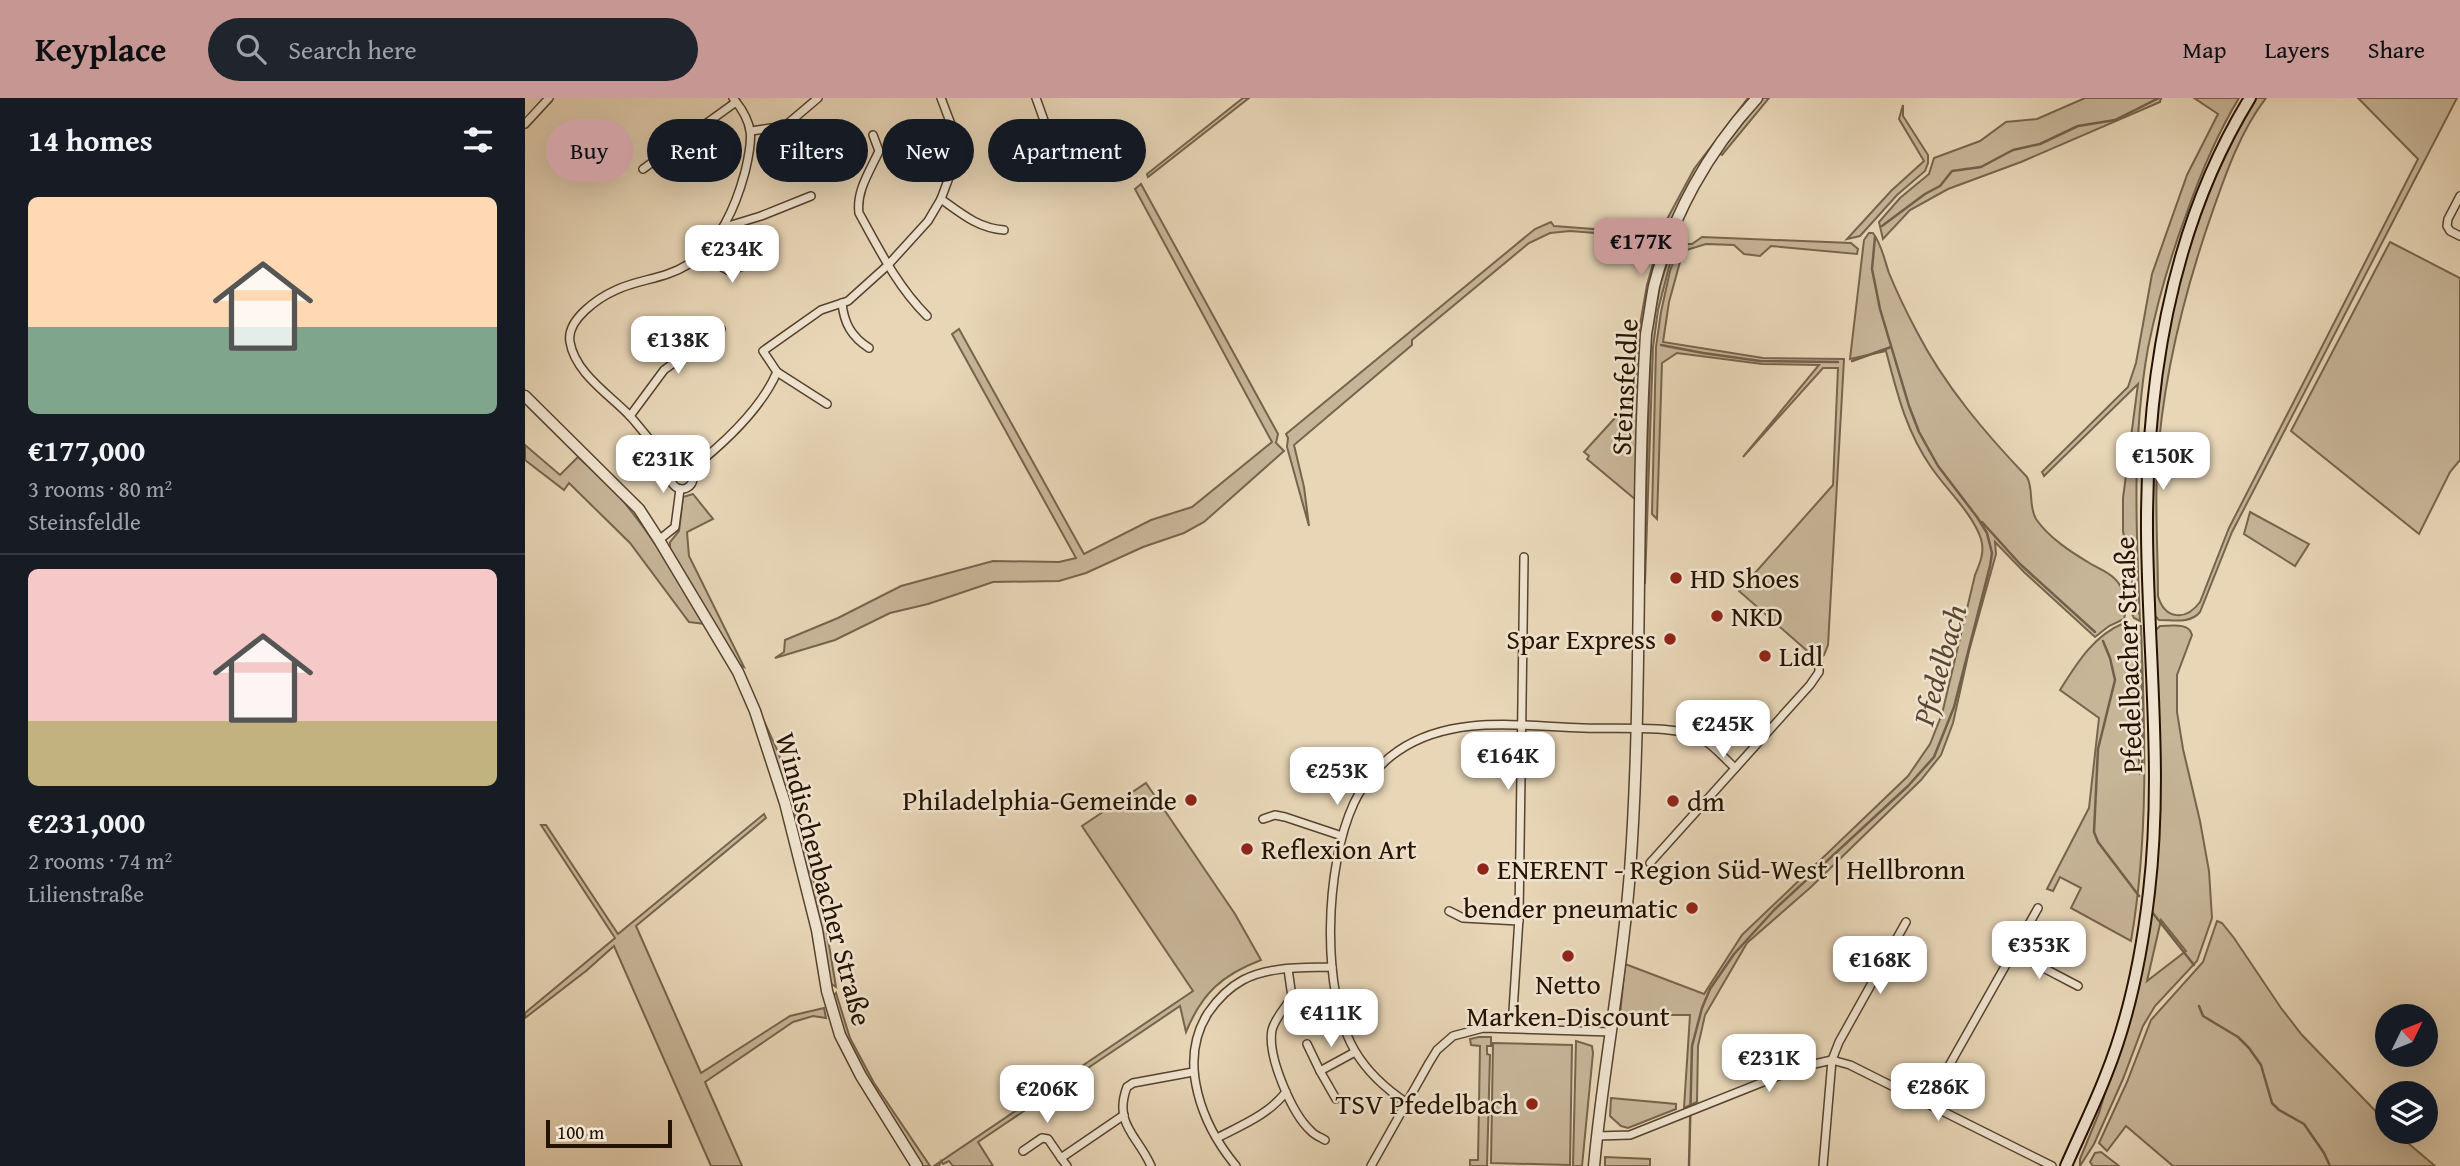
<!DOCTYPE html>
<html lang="en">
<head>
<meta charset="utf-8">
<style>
	body { margin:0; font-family:"Gentium Book Plus",serif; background:#20242c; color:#f1f3f6; height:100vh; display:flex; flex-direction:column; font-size:26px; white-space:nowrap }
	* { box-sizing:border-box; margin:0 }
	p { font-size:23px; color:#9ea1a6 }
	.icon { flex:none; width:38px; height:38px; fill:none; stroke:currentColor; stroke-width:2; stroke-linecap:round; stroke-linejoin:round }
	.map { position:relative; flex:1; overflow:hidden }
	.details { display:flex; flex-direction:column; background:#171b24; width:525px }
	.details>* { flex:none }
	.banner { position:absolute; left:21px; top:21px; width:665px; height:63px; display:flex; gap:14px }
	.needle { width:46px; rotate:47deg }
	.tools { position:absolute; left:1850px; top:906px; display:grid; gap:14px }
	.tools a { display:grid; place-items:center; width:63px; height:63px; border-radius:50%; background:#171b24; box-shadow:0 7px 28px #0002; font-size:35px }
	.scale { position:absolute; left:21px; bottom:18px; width:126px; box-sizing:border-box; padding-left:7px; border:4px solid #251200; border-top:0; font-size:19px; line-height:24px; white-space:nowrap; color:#251200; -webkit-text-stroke:5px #f0e4d0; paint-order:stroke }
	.price { position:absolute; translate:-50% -60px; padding:0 16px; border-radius:14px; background:#fff; color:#222; font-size:23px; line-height:46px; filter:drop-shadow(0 2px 4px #0008) }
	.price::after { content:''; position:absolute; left:50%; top:42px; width:21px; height:16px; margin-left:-10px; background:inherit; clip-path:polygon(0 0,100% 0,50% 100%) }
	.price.current { background:#c59692; color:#111 }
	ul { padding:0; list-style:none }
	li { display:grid; align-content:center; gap:14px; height:371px; padding:0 28px }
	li+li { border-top:2px solid #363941 }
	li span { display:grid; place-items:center; height:217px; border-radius:10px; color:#555 }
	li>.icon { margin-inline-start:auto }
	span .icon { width:126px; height:126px; fill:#fffc; stroke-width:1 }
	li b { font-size:30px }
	h2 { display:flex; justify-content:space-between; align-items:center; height:84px; padding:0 28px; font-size:30px }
	.tag { padding:0 24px; border-radius:32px; background:#171b24; box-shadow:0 7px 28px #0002; font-size:24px; line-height:63px }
	.tag.current { background:#c59692; color:#111 }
	header { display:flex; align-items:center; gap:42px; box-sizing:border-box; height:98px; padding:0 35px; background:#c59692; color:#111 }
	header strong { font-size:33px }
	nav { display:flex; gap:38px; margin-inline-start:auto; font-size:24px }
	.search { width:490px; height:63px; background:#20242c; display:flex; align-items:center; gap:18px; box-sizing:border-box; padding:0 24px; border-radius:38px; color:#9ea1a6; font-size:26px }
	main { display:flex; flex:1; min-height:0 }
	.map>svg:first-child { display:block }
	.green { fill:#c7b598; stroke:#76644c; stroke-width:2; fill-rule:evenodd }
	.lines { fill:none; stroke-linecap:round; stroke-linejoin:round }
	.stream { stroke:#725f49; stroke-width:2.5 }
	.minor-casing { stroke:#56432e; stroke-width:10 }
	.tertiary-casing { stroke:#56432e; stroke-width:13 }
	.secondary-casing { stroke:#251200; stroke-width:14 }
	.minor { stroke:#f0e4d0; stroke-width:7 }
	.tertiary { stroke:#f0e4d0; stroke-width:10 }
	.secondary { stroke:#f0e4d0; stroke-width:10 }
	.poi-dot { fill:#8f2418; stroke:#f0e4d0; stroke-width:2.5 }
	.labels { text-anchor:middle; stroke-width:5; stroke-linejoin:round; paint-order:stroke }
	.street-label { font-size:28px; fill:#251200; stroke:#f0e4d0 }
	.poi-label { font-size:28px; fill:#251200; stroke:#f0e4d0; text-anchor:start }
	.water-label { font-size:30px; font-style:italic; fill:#594630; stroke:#f0e4d0 }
</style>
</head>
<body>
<header>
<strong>Keyplace</strong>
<div class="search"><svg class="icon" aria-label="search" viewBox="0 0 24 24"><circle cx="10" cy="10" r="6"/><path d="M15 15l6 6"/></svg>Search here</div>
<nav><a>Map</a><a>Layers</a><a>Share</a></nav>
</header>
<main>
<section class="details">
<h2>14 homes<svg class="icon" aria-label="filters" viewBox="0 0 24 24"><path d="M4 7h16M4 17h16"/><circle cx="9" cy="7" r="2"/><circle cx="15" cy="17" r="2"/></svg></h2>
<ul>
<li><span style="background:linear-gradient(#ffd9b3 60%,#7fa58c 0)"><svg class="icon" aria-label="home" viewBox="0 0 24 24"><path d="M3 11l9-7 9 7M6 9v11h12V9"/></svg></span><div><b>€177,000</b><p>3 rooms · 80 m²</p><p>Steinsfeldle</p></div></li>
<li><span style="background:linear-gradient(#f6c9c9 70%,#c2b280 0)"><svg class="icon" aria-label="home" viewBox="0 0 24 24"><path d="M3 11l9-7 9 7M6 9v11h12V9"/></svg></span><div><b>€231,000</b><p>2 rooms · 74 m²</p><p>Lilienstraße</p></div></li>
</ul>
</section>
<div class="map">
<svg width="1935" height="1068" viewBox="0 0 1935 1068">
	<rect width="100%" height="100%" fill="#e8d6b7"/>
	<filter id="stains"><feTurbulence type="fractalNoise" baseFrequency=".00286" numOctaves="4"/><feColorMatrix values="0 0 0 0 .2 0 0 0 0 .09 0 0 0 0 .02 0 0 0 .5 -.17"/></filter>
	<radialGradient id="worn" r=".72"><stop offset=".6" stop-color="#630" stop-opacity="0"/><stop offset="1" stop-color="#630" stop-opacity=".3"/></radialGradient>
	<g class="green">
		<path d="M718,0H724L623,79L622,76Z"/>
		<path d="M1223,0H1227L1145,129L1132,131L1140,125L1169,71Z"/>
		<path d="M1238,0H1244L1197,57L1194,55Z"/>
		<path d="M1560,0H1636L1635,4L1496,64L1423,91L1385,112L1358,141L1354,124L1375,100L1404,76L1409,60L1455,43L1481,24L1512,21Z"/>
		<path d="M1669,0H1714C1692,36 1675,77 1661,117C1645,160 1632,205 1623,250C1607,339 1611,433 1615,523L1609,520L1606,514L1613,515L1598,433V400L1613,286L1519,378L1517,374L1603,289L1611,265L1627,176L1662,77L1693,16Z"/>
		<path d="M1730,0H1741C1715,34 1701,75 1687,115C1658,198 1637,283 1632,370C1630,412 1633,456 1633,498C1640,522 1661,523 1675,504L1704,430L1893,61L1833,0H1932L1707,434L1675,514C1665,526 1649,522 1634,522L1629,517C1627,448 1624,377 1630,308C1640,200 1676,94 1730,0Z"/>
		<path d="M1378,7V18L1403,57V65L1400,73L1372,97L1335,138L1322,141L1366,93L1399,63L1374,21Z"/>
		<path d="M616,86L753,336L751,345L759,353L679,424L659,435L618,449L561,475L534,483L468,484L403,506L365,515L310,542L250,560L259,554L260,542L313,520L376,488L468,463L534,464L551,460L427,236L434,231L559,456L626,422L667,409L747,344L610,91Z"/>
		<path d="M1026,124L1029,128L1135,136L1140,141L1126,188L1111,402L1062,361L1064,358L1059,354L1110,298L1113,238L1122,187L1134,144L1122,139L1045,133L1025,135L1004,145L887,242V247L769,347L779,389L784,428L762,349L763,340L761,336L1010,131Z"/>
		<path d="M1344,135H1348C1357,147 1359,161 1364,175C1372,195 1382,215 1392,234C1420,288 1460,335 1502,379C1509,392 1503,407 1511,421C1524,440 1546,454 1566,466C1573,470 1583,474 1589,480C1600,490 1603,508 1599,521L1584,528L1570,539L1500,475L1470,444L1471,456L1444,553L1428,625L1416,657L1396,682L1286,789L1222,845L1180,917L1173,948L1172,1004L1159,1010L1165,917H1095L1100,866L1179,896L1217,837L1383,678L1405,646L1417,616L1450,477C1455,465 1460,454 1456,441C1448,416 1421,391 1406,369C1381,333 1372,295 1361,253L1325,261L1339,142Z"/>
		<path d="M1177,139L1326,145L1333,151L1332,156L1246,148L1235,158L1219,156L1209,147L1181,146L1158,153L1144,204L1138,244L1238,260L1319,261L1303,547L1299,557L1295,560L1288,558L1214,493L1308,387L1313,270H1298L1218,359L1294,267L1237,266L1152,255L1137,265L1132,421L1127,416L1131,249L1136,214L1145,173L1155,146H1167Z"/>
		<path d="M1865,144L1935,180V362L1925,374L1894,436L1766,333Z"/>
		<path d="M1148,146H1150L1133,212L1128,249L1120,485H1118L1126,235L1135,188Z"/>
		<path d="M0,347L35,377L53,359C72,376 91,393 106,413C134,448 156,488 180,526L164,524L105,445L44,385L39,392L0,362Z"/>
		<path d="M168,396L188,421L162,434L164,458L219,569L212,566L145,451V444L154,433L158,399Z"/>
		<path d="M1725,414L1784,446L1770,468L1719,436Z"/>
		<path d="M1599,525C1622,558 1610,636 1615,676H1617C1617,627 1619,577 1610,528H1616C1620,634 1624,738 1606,843L1546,810L1556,790L1535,779L1528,793L1522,791L1564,710L1574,620L1535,592C1552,565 1568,538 1599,525Z"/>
		<path d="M1635,528C1646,528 1664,524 1667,537L1652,577V614L1658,651L1675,723L1684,773L1687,820L1672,863L1630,908L1618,928L1598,981L1569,1046L1555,1068V1061L1574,1015L1611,893L1627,802L1630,533ZM1636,822L1661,853L1622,883Z"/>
		<path d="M234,612L254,656L300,823L311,889L305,885C292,792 266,700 234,612Z"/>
		<path d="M621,685L710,816L736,862C697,877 677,895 661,934L655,908L453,1044L468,1068H428L424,1063L418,1066L416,1063L414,1068H409L668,893L557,728Z"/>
		<path d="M239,716L241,720L111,828L176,975L265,918L299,910L301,920L288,918L268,924L180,984L217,1068H186L89,848L61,873L0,920V915L90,840L16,727H21L93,836Z"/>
		<path d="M1692,823L1697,825L1709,840L1756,910L1777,937L1862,1025V1034H1870L1910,1068H1648L1601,1028L1582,1053L1574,1045L1602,984L1626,922L1678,864Z"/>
		<path d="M311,895L325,940L349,985L405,1068H396L329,960L318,934L308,898Z"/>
		<path d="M954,939H966V948H962V956L965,957L962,1068H945V1062H953L955,948L946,947L945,941Z"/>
		<path d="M1051,943L1067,948L1068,955L1057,1068H1048Z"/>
		<path d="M968,945L1047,947L1045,1067L966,1065Z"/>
		<path d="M1086,1000L1151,1006V1011L1103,1030L1096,1028L1085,1018Z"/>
		<path d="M1576,1054L1594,1068H1568L1565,1064L1570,1055Z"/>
		<path d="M1080,1059L1125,1061V1068H1080Z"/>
	</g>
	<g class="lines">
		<g class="stream">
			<path d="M1357,128L1400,96L1415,88L1427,73L1456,69L1488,52L1515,46L1553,28L1590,22L1634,0"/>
			<path d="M1136,247L1178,255L1235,263L1313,264"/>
			<path d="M1327,263L1366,249"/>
			<path d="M1457,424L1495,466L1570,534"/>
			<path d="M1578,543L1585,560L1590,582L1573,651L1569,734L1573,744L1614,798"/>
			<path d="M1627,814L1669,867"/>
			<path d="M1674,908L1678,918L1713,939L1724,950L1736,967L1747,1005L1754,1012L1779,1026L1799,1055L1805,1068"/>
			<path d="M1164,1068L1167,948L1177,910L1185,891L1209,856L1250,811L1383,688L1409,659L1429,609L1465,468L1467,455L1462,435L1452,419L1413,368L1394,334L1384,308L1355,211L1347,171L1350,139"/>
		</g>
		<defs>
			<g id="minor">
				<path d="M511,0L525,39L555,79"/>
				<path d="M0,26L24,0"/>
				<path d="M226,33L260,28L293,0"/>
				<path d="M348,37L354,53C345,73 331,93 334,115C354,151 372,188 402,218"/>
				<path d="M118,71L211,4"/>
				<path d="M1935,98L1923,121L1922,128L1925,133L1935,138"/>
				<path d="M416,101C437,116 453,130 479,132"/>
				<path d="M200,129L236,118L286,98"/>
				<path d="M177,154L186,163L204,173L246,158"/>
				<path d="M317,205C319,226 327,239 344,250"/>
				<path d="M252,274L302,306"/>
				<path d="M105,318L139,272L196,231"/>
				<circle cx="157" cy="380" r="11"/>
				<path d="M149,371C134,354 120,335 105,318C85,297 50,275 45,244C41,222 73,200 91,192C114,181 140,181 162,167C195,145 210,111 220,74C228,41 230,26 208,0"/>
				<path d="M165,372C197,347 236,311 252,274L238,253L296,212L323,203L363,167L403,123L416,101L435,50L416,0"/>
				<path d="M134,442L150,429L155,391"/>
				<path d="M738,721L750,717L760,719L817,738"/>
				<path d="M1125,765L1285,587L1294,574V567"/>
				<path d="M924,813L938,820L994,823"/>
				<path d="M1488,854L1553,888"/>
				<path d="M763,871L767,899C760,910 750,920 747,932C742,958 767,1016 786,1033C789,1037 795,1039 800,1042"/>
				<path d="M987,929L994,820L999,459"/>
				<path d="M782,946L795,973L830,954"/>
				<path d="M795,973L811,1001"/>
				<path d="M882,1005C861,991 843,975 830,953C795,894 800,767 829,705C838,686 855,665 873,653C927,616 996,628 1058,630C1088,631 1148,627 1174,639C1188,646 1199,660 1210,670"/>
				<path d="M1403,1005L1513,810"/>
				<path d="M1072,1038L1105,1037L1276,969L1307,962L1325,967L1527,1068"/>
				<path d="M692,1040C717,1027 743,1017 761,994"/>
				<path d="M498,1053L517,1040L523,1041L536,1060"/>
				<path d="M542,1068L536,1060L599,1017"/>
				<path d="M626,1068C613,1038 588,1026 602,989L608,985L668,974"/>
				<path d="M711,1068C677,1027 652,964 683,915C692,902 703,890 718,882C745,868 777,870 807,869"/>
				<path d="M846,1068L904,965L912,952L928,938L958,930L1086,934"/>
				<path d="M1298,1068L1307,962L1314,944L1381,824"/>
			</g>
			<g id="tertiary">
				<path d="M0,298L114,411L134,442L213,574L230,613L260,705L292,832L302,893L315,937L336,978L392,1068"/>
				<path d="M1069,1068C1078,969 1098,872 1105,773C1118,594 1110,414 1121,236C1124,220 1126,204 1129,188C1147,118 1183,53 1232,0"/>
			</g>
			<path id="secondary" d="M1541,1068C1554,1038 1569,1008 1581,977C1604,920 1617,855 1624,794C1638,675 1623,555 1622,435C1621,285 1645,130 1725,0"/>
		</defs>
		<use href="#minor" class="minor-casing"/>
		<use href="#tertiary" class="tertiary-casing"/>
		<use href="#secondary" class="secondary-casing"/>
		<use href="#minor" class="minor"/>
		<use href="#tertiary" class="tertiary"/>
		<use href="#secondary" class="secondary"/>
	</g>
	<g class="poi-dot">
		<circle cx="1151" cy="480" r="7"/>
		<circle cx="1192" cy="518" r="7"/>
		<circle cx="1145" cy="541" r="7"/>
		<circle cx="1240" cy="558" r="7"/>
		<circle cx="666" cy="702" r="7"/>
		<circle cx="1148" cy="703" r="7"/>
		<circle cx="722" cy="751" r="7"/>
		<circle cx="958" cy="771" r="7"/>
		<circle cx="1167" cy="810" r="7"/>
		<circle cx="1043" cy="858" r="7"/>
		<circle cx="1007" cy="1006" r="7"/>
	</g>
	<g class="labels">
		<g class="street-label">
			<text transform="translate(1099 289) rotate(-87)" y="10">Steinsfeldle</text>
			<text transform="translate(1603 557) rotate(-92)" y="10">Pfedelbacher Straße</text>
			<text transform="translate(299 781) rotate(75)" y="10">Windischenbacher Straße</text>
		</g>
		<g class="poi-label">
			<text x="1165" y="490">HD Shoes</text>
			<text x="1206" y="528">NKD</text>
			<text x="1131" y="551" text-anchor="end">Spar Express</text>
			<text x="1254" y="568">Lidl</text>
			<text x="652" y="712" text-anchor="end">Philadelphia-Gemeinde</text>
			<text x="1162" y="713">dm</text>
			<text x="736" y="761">Reflexion Art</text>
			<text x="972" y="781">ENERENT - Region Süd-West | Hellbronn</text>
			<text x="1153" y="820" text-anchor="end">bender pneumatic</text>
			<text x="1043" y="896" text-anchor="middle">Netto<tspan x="1043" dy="32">Marken-Discount</tspan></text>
			<text x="993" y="1016" text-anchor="end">TSV Pfedelbach</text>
		</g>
		<g class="water-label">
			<text transform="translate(1415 567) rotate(-74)" y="10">Pfedelbach</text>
		</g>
	</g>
	<rect width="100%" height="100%" filter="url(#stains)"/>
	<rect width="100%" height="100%" fill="url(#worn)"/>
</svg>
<div class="tools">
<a><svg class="needle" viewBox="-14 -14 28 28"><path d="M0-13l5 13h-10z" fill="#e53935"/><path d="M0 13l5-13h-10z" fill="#9ea1a6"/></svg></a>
<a><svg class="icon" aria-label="layers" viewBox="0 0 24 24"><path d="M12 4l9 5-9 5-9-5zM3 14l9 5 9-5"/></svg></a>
</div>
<div class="scale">100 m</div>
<b class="price current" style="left:1116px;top:180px">€177K</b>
<b class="price" style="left:207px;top:187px">€234K</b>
<b class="price" style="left:153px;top:278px">€138K</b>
<b class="price" style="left:1638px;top:394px">€150K</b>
<b class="price" style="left:138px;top:397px">€231K</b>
<b class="price" style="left:1198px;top:662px">€245K</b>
<b class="price" style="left:983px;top:694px">€164K</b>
<b class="price" style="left:812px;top:709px">€253K</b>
<b class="price" style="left:1514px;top:883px">€353K</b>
<b class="price" style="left:1355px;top:898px">€168K</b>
<b class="price" style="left:806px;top:951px">€411K</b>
<b class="price" style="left:1244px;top:996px">€231K</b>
<b class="price" style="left:1413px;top:1025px">€286K</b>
<b class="price" style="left:522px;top:1027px">€206K</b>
<div class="banner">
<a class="tag current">Buy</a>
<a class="tag">Rent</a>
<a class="tag">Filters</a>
<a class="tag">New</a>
<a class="tag">Apartment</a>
</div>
</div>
</main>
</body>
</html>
